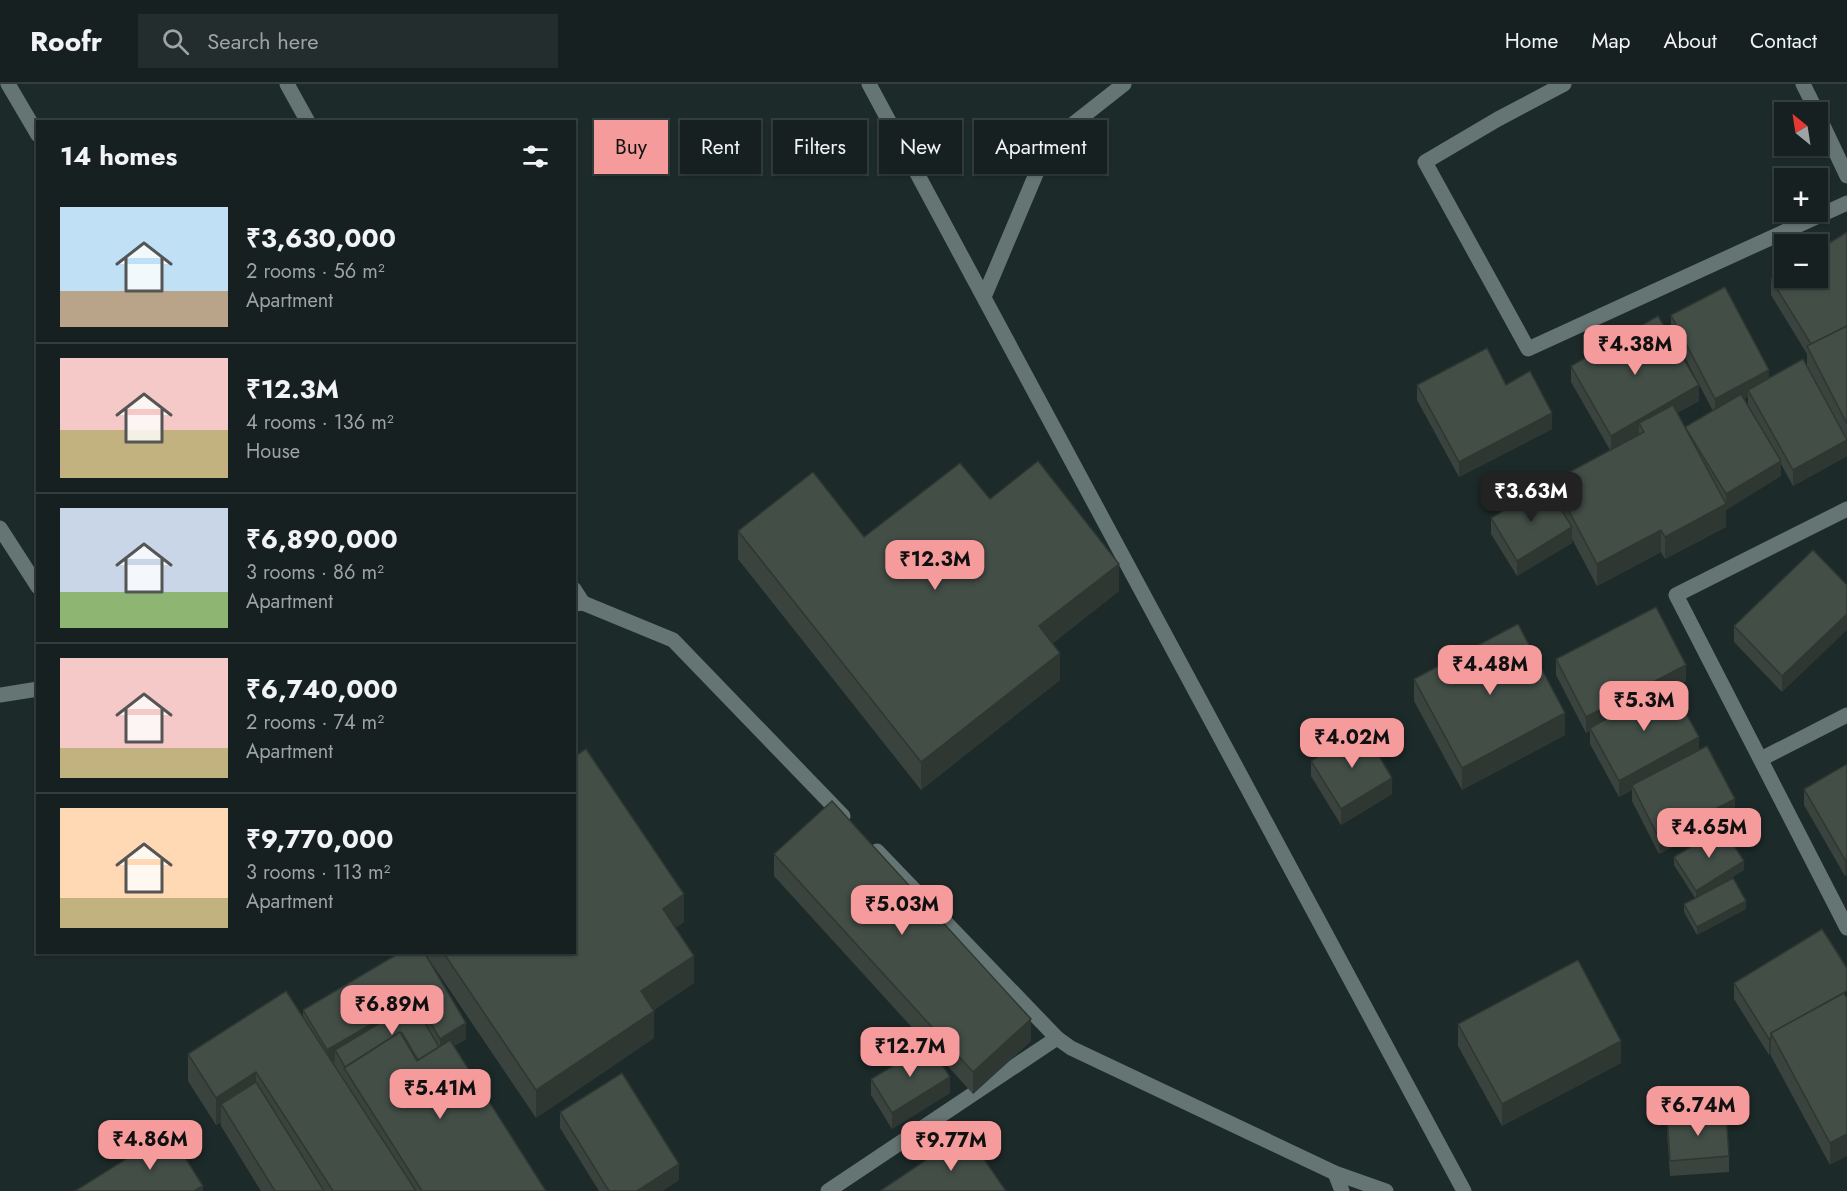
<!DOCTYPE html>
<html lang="en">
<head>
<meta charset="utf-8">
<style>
	body { margin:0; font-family:Jost,sans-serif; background:#232d2d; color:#f1f3f6; height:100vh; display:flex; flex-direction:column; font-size:22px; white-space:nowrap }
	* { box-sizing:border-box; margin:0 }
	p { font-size:20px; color:#9ea3a5 }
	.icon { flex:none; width:33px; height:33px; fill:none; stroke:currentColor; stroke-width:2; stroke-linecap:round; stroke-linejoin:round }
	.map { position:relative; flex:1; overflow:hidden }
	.side { position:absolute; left:36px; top:36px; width:540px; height:834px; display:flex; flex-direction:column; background:#162020; border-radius:0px; box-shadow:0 2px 4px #0004,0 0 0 2px #353e3e }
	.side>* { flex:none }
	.top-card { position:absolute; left:594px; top:36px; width:570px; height:54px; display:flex; gap:12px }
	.needle { width:39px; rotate:330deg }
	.buttons { position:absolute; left:1774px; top:18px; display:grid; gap:12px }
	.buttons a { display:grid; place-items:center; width:54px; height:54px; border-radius:0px; background:#162020; box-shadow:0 2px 4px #0004,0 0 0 2px #353e3e; font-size:30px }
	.price { position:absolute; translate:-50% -51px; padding:0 14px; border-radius:12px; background:#f59b9c; color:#111; font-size:20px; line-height:39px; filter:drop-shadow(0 2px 3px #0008) }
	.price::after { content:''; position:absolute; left:50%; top:36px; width:18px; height:14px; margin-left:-9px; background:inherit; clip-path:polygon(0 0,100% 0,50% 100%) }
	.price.current { background:#222; color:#fff }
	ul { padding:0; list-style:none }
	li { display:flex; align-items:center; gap:18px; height:150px; padding:0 24px }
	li+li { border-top:2px solid #353e3e }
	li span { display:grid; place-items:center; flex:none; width:168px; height:120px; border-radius:0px; color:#555 }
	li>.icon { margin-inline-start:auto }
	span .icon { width:72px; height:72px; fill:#fffc; stroke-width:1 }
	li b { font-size:26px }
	h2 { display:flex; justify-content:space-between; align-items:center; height:72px; padding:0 24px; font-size:26px }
	.pill { padding:0 21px; border-radius:0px; background:#162020; box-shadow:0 2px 4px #0004,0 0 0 2px #353e3e; font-size:21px; line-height:54px }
	.pill.current { background:#f59b9c; color:#111 }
	header { display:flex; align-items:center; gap:36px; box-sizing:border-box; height:84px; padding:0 30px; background:#162020; border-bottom:2px solid #353e3e }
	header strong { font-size:28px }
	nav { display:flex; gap:33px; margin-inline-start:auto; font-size:21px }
	.search { width:420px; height:54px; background:#232d2d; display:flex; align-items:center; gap:15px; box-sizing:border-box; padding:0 21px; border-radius:0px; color:#9ea3a5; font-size:22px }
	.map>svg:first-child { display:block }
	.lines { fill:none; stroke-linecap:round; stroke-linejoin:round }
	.minor { stroke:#657574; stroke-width:15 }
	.tertiary { stroke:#657574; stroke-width:15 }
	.wall { fill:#3a433d; fill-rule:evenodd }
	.shaded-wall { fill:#2f3732 }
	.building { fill:#434e47; stroke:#2f3732; stroke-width:1.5 }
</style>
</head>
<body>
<header>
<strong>Roofr</strong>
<div class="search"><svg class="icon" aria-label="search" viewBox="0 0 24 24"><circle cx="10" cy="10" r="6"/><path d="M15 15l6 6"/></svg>Search here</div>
<nav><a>Home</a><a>Map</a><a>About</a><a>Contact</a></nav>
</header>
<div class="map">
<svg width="1847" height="1107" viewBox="0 0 1847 1107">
	<rect width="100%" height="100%" fill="#1d2a2a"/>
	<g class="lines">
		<g class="minor">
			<path d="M8,0L38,51"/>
			<path d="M287,0L308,38"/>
			<path d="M869,0L1464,1107"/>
			<path d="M1564,0L1498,35L1425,78L1528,265L1847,119"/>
			<path d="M1803,0L1817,28"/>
			<path d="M1818,31L1847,92"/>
			<path d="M984,213L1049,59L1124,0"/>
			<path d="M1847,425L1676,511L1847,844"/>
			<path d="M0,444L38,503"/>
			<path d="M574,505L583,519"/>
			<path d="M1761,675L1847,631"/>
			<path d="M1335,1089L1342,1107"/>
			<path d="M828,1107L1057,954"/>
		</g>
		<g class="tertiary">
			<path d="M574,520L583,519L673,556L843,732"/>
			<path d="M0,611L38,605"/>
			<path d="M877,767L1057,954L1071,964L1335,1089L1386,1107"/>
		</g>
	</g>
	<g class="wall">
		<path d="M1847,148V372L1793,402L1781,380V392L1726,426V443L1665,475L1661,468L1597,502L1572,455V459L1517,492L1491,450V434L1553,413V397L1610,366L1571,298V282L1699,317L1677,329L1685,345L1713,327L1671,247V231L1769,295L1807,282V270L1771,211V195ZM1748,313V322L1744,315Z"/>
		<path d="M1417,301H1506L1552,345L1459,393L1417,316Z"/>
		<path d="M990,415L1119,507L1053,559L1060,596L921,706L738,475V447L864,453Z"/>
		<path d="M1813,466L1782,608L1734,558V542Z"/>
		<path d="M1556,575L1686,597L1672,604L1699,666L1735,731L1659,770L1632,717V706L1619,713L1590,660V647L1586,649L1556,591Z"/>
		<path d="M1414,595L1565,651L1462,706L1414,617Z"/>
		<path d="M1311,677L1392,710L1341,741L1311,692Z"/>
		<path d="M1847,680V791L1845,792L1804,721V705Z"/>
		<path d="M774,770L1031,957L973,1010L935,968L950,1009L892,1045L871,1011V995L928,961L774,792Z"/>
		<path d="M1674,773L1744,786L1711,806L1746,825L1697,851L1684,828V820L1695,814L1674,781Z"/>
		<path d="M684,838L675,844L694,899L653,926L654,954L536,1034L424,868H574Z"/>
		<path d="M401,868L466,955L454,962L546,1107H261L221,1042V1039L216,1041L188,997V970L303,933V926Z"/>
		<path d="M1847,884L1830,1081L1771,972V970L1769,971L1734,915V899Z"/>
		<path d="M1458,940L1621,979L1502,1042L1458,962Z"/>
		<path d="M560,1028L679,1096L662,1107H599L560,1044Z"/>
		<path d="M1667,1034L1729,1072V1088L1670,1092L1667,1049Z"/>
	</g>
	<g class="shaded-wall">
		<path d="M1769,286V302L1748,306V313L1715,331V315Z"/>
		<path d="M1699,301V317L1644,348L1639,339V351L1611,368V352Z"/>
		<path d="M1552,329V345L1459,393V378Z"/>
		<path d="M1847,356V372L1793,402V386Z"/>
		<path d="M1781,377V392L1726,426V443L1665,475V453L1726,420V410Z"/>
		<path d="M1572,443V459L1517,492V477Z"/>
		<path d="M1661,446V468L1597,502V480Z"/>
		<path d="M1119,480V507L1039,570V542Z"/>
		<path d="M1847,530V546L1782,608V592Z"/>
		<path d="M1060,569V596L921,706V678Z"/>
		<path d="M1686,581V597L1591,646L1590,644V647L1586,649V633Z"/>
		<path d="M1565,629V651L1462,706V684Z"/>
		<path d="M1699,653V668L1632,701V706L1619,713V697Z"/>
		<path d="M1392,694V710L1341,741V725Z"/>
		<path d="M1735,715V731L1659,770V754Z"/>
		<path d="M1847,775V791L1845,792V776Z"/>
		<path d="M1744,777V786L1696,815V807Z"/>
		<path d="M684,810V838L663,853V825Z"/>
		<path d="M1746,817V825L1697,851V843Z"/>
		<path d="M694,872V899L641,935V907Z"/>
		<path d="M416,914V930L335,966V977L327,982V966Z"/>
		<path d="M654,927V954L536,1034V1006Z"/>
		<path d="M1031,935V957L973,1010V988Z"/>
		<path d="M466,939V955L440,971V955Z"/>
		<path d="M1771,954V970L1769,971V955Z"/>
		<path d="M1621,957V979L1502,1042V1020Z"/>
		<path d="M256,988V1016L221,1020V1039L216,1041V1014Z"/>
		<path d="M950,993V1009L892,1045V1029Z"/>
		<path d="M1847,1050V1072L1830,1081V1059Z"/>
		<path d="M679,1080V1096L662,1107H637Z"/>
		<path d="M203,1102V1107H194Z"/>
	</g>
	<g class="building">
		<path d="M1847,148V242L1811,260L1771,195L1785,186V194H1818V166Z"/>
		<path d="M1725,203L1769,286L1715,315L1671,231Z"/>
		<path d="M1658,232L1699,301L1611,352L1571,282Z"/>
		<path d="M1847,242V340L1807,262Z"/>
		<path d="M1487,264L1506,301L1530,287L1552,329L1459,378L1417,301Z"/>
		<path d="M1803,275L1847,356L1793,386L1748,306Z"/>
		<path d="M1741,310L1781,377L1726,410L1685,343Z"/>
		<path d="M1673,321L1726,420L1665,453L1661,446L1597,480L1553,397L1644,348L1639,339Z"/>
		<path d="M1038,377L1119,480L1039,542L1060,569L921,678L738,447L813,388L864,453L960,379L990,415Z"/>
		<path d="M1546,401L1572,443L1517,477L1491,434Z"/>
		<path d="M1813,466L1847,501V530L1782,592L1734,542Z"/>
		<path d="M1656,523L1686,581L1586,633L1556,575Z"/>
		<path d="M1518,540L1565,629L1462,684L1414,595Z"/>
		<path d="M1669,599L1699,653L1619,697L1590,644Z"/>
		<path d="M1363,645L1392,694L1341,725L1311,677Z"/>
		<path d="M1707,662L1735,715L1659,754L1632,701Z"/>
		<path d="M586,665L684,810L663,825L694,872L641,907L654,927L536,1006L443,868H574V673Z"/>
		<path d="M1847,680V775L1845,776L1804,705Z"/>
		<path d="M832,717L1031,935L973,988L774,770Z"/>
		<path d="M1722,743L1744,777L1696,807L1674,773Z"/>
		<path d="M1733,794L1746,817L1697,843L1684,820Z"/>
		<path d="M1822,845L1847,884V907L1771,949V954L1769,955L1734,899Z"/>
		<path d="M401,868H424L466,939L440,955L416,914L327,966L303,926Z"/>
		<path d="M1578,876L1621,957L1502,1020L1458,940Z"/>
		<path d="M286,907L416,1107H333L256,988L216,1014L188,970Z"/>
		<path d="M1844,909L1847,914V1050L1830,1059L1771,949Z"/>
		<path d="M413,919L439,963L418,976L402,949L401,950L400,948L345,983L335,966Z"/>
		<path d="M400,948L417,977L450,956L546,1107H422L344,984Z"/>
		<path d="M929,960L950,993L892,1029L871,995Z"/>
		<path d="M622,989L679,1080L637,1107H609L560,1028Z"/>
		<path d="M256,998L324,1107H275L221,1020Z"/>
		<path d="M1726,1028L1729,1072L1670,1077L1667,1034Z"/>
		<path d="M169,1048L203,1102L194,1107H75Z"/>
		<path d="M966,1049L1006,1107H880Z"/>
	</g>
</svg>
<div class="buttons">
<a><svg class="needle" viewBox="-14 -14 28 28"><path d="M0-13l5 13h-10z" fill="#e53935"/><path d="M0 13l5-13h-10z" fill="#9ea3a5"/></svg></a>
<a>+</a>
<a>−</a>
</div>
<b class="price" style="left:1635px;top:292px">₹4.38M</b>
<b class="price current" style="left:1531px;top:439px">₹3.63M</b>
<b class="price" style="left:935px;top:507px">₹12.3M</b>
<b class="price" style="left:1490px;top:612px">₹4.48M</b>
<b class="price" style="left:1644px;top:648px">₹5.3M</b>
<b class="price" style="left:1352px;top:685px">₹4.02M</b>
<b class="price" style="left:1709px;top:775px">₹4.65M</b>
<b class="price" style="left:902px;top:852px">₹5.03M</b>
<b class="price" style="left:392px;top:952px">₹6.89M</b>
<b class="price" style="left:910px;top:994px">₹12.7M</b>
<b class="price" style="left:440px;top:1036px">₹5.41M</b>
<b class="price" style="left:1698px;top:1053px">₹6.74M</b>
<b class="price" style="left:150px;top:1087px">₹4.86M</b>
<b class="price" style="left:951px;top:1088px">₹9.77M</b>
<div class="top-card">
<a class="pill current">Buy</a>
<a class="pill">Rent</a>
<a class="pill">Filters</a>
<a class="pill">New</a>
<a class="pill">Apartment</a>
</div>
<section class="side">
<h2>14 homes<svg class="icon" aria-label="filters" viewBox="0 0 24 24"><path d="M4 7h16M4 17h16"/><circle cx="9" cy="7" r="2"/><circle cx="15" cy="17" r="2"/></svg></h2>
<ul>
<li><span style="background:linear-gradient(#bfe0f5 70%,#b9a48a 0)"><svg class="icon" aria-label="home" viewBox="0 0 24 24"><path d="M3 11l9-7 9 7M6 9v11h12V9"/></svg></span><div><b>₹3,630,000</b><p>2 rooms · 56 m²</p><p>Apartment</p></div></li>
<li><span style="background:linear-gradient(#f6c9c9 60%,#c2b280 0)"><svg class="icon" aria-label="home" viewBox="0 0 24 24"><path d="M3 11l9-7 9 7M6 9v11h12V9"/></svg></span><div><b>₹12.3M</b><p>4 rooms · 136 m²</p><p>House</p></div></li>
<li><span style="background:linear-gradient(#c9d6e8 70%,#8fb573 0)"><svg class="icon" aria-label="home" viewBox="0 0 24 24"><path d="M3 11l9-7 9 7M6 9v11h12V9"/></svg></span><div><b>₹6,890,000</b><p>3 rooms · 86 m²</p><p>Apartment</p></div></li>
<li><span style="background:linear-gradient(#f6c9c9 75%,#c2b280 0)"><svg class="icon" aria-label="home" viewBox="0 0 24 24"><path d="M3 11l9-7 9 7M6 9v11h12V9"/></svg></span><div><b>₹6,740,000</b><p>2 rooms · 74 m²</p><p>Apartment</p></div></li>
<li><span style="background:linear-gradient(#ffd9b3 75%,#c2b280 0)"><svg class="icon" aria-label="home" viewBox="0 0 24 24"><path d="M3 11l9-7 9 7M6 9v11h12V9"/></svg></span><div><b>₹9,770,000</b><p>3 rooms · 113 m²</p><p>Apartment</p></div></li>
</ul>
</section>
</div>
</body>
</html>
